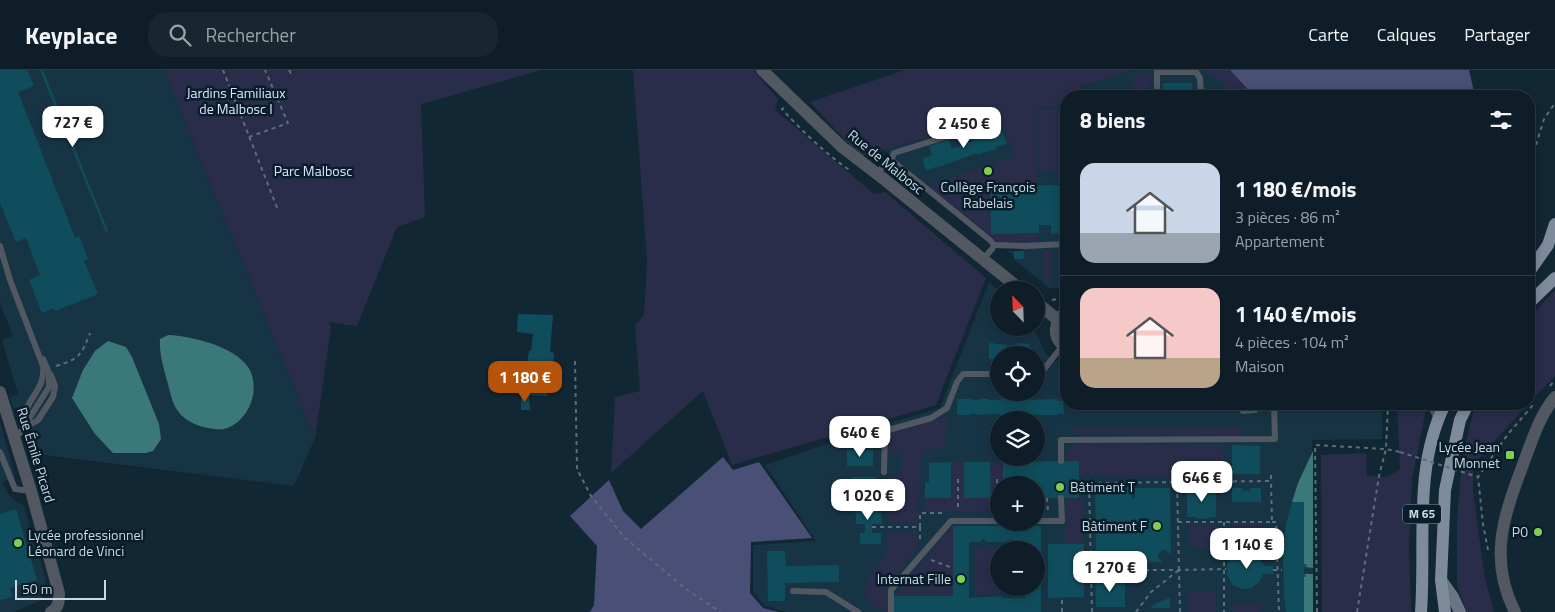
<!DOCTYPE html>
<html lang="fr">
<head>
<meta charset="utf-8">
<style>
	body { margin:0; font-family:"Titillium Web",sans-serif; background:#17262f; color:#f1f3f6; height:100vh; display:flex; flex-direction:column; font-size:19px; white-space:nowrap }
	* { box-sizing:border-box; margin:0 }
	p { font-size:16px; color:#9ba2a7 }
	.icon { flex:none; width:28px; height:28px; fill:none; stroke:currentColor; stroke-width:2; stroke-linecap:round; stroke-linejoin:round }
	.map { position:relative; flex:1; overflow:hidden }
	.drawer { position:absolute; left:1060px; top:20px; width:475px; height:320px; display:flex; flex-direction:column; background:#0e1d27; border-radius:20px; box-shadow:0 2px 12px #0003,0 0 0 1px #2e3b44 }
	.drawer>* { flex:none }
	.needle { width:32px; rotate:337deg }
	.tools { position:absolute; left:990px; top:211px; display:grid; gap:10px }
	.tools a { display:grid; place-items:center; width:55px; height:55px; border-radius:50%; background:#0e1d27; box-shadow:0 2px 12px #0003,0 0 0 1px #2e3b44; font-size:25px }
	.scale { position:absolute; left:15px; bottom:12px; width:91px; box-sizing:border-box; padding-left:5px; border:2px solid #cbd8e1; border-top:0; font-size:14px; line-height:18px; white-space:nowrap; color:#cbd8e1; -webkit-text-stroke:4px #081d2a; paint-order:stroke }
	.price { position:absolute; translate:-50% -42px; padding:0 11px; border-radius:10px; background:#fff; color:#222; font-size:16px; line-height:32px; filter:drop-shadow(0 1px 2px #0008) }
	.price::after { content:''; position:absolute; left:50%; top:30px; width:15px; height:11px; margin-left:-8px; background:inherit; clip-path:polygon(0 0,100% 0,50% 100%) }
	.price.current { background:#b45309; color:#fff }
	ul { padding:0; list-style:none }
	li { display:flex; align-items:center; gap:15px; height:125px; padding:0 20px }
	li+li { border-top:1px solid #2e3b44 }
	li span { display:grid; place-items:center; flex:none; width:140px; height:100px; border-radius:15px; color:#555 }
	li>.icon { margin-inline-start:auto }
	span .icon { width:60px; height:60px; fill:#fffc; stroke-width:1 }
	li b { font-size:21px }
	h2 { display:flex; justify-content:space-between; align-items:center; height:60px; padding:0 20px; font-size:21px }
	header { display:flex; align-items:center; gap:30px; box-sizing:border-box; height:70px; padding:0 25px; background:#0e1d27; border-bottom:1px solid #2e3b44 }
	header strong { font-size:24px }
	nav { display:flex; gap:28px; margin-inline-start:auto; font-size:18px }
	.search { width:350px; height:45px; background:#17262f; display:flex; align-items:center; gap:12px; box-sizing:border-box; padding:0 18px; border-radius:20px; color:#9ba2a7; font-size:19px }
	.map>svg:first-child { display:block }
	.built { fill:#173445; fill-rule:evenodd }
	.green { fill:#2a2d4a }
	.forest { fill:#4a4f75 }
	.water { fill:#3b787a }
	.building { fill:#104d5c; fill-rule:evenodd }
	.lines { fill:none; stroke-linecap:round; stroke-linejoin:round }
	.path { stroke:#5b6d78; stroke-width:2; stroke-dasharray:4 4; stroke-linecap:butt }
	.lane { stroke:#525861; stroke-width:6 }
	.street { stroke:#525861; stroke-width:12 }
	.secondary { stroke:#6b7483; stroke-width:12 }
	.primary { stroke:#7e8b9d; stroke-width:12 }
	.path-bridge { stroke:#5b6d78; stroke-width:2; stroke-dasharray:4 4; stroke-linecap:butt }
	.poi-dot { fill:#7fd052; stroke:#081d2a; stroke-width:2 }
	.labels { text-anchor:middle; stroke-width:5; stroke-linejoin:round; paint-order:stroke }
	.shield { fill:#081d2a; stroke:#90a0aa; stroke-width:1 }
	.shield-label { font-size:12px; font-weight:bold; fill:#cbd8e1 }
	.park-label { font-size:14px; fill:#dee2fe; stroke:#081d2a }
	.street-label { font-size:14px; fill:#cbd8e1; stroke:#081d2a }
	.poi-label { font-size:14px; fill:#cbd8e1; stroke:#081d2a; text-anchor:end }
</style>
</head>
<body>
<header>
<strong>Keyplace</strong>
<div class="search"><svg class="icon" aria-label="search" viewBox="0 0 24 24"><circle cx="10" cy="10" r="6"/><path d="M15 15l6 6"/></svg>Rechercher</div>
<nav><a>Carte</a><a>Calques</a><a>Partager</a></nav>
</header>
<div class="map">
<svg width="1555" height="542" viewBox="0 0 1555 542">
	<rect width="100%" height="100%" fill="#122734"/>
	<g class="built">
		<path d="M0,0H164L315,368L294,416L29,383L10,327L18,324L2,270L13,266L0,233Z"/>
		<path d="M1133,0H1230L1254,26H1066V218H1049L1014,189V186L1008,181L1024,180L1025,173H999L883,79L932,66Z"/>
		<path d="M989,212L999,222V258H1033L1046,284L1054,291L1066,290V334H1382V369L1312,370L1313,542H787L765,536L753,522V475L816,471L765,395L876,357L940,338ZM999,285H1036V322H999ZM999,350H1036V388H999ZM999,415H1036V452H999ZM999,480H1036V518H999Z"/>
		<path d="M0,352L15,407L2,412L8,424L15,431L24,436L46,510L44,523L40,531L13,542H0Z"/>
	</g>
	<g class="green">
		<path d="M164,0H541L421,34L425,147L397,157L357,256L329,252L331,257L315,368Z"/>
		<path d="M633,0H753L778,29L775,40L874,124L885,122L986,208L936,335L732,395L703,321L611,403L615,327L640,321L635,255L644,245L647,191Z"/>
		<path d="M905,0H1133L1080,17V26H1066V36L1036,37L1037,115L990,116L991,164L1039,163V172L999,173L928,116L1014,86L1001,44L932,66L860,86L810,32Z"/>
		<path d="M1204,0H1230L1254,26H1224V14Z"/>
		<path d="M1150,3V26H1134V4Z"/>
		<path d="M1066,39V102H1039L1038,40Z"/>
		<path d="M1043,180H1051L1052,212H1043Z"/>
		<path d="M1555,220V306L1529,333V248Z"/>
		<path d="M1397,334H1427L1412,409L1409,477L1411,542H1322L1321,385L1366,383L1367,406L1385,407L1400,400Z"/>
		<path d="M1477,334H1528L1473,395V421L1485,509L1494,542H1467L1457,516V453L1462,389L1474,340Z"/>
		<path d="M947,346L945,377L922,381L919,410L918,454L889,453L887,406H902V384H888L889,364Z"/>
		<path d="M1074,358H1243V365L1074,364Z"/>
		<path d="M1079,374L1223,375L1224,408L1079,406V391H1064C1066,383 1070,377 1079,374Z"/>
		<path d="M951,392H964V428H990V392H1003V415H999V441L925,442V429L951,428Z"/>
		<rect x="1065" y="428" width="19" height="46"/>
		<rect x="1232" y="454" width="29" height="12"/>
		<rect x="1189" y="455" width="27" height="22"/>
		<path d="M953,456V526H894Z"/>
		<path d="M887,461H918L917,479L888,516L887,542H885C879,539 872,536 868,530C857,516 880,493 888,482Z"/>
		<path d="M975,477H1020V480H999V518H1021V523H975Z"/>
		<rect x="1188" y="522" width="27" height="20"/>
		<rect x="1233" y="533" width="28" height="9"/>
	</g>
	<g class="forest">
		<path d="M1230,0H1469L1475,26H1254Z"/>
		<path d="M723,387L733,400L759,392L812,468L751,472L750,523L763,538L779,542H590L594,535L597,476L570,446L609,410L623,441L641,459Z"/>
	</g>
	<g class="water">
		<path d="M168,265C191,266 234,276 248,297C262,318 249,353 224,359C216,360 205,358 197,355C176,346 173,335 168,314C164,299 159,284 160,269Z"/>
		<path d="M108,271L126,277L132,287L159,354L161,369L153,381L146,383H113L95,364L72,328L83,300L95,281Z"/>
		<path d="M1313,381V498L1305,497L1307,495L1304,494V432H1292L1298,413Z"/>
		<path d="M1304,504H1313V542H1304V507L1306,506Z"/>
	</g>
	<g class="building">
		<path d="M0,0H27L34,16L18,22L75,168L79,166L88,189L84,191L98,224L55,241L54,238L42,243L29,210L40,205L26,168L16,172L0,133Z"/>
		<path d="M40,0H43L108,161L106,162Z"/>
		<rect x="1163" y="13" width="29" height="13"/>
		<path d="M989,57L992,65L1002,62L1007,73L996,77L997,79L977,85V83L936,98V97L926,100L922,89L932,85L929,76L949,70L952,79L973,71L970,63Z"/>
		<path d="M1066,115V163L1051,164V155H1039V163L991,164L990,116Z"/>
		<rect x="1014" y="181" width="10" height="8"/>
		<path d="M518,244L553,245L550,282L554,283L551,318H547V326L528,325L530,307H527L528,300H530L531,294H527L529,281H531L533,264L517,262Z"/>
		<path d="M989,273L1007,275V285H999V289H989Z"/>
		<path d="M1017,273L1030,274V285H1011V275H1017Z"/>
		<path d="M529,325L530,340H521V326Z"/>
		<path d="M957,329H971V330H978V329H988V330H1000V329H1020V330L1058,329V331H1063L1064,344H1058L1057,345H1033V344H1020V345H1000V344L977,345V344L971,343V345H957Z"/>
		<path d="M1232,375L1260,376V404H1232Z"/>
		<rect x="847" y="380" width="26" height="16"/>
		<path d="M1079,391V428H1036V415H1003V392Z"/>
		<path d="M951,392V428H925V412H929V393Z"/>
		<path d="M964,392H990L991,428H964Z"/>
		<path d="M851,407H876V417H879V428H854V418H851Z"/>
		<path d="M1095,417H1131L1132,428H1135V418H1170L1171,484L1164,479L1157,486L1162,492H1096Z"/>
		<path d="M1187,418H1216V447L1201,449L1193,447H1187Z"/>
		<path d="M1232,418H1242L1243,422L1246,420L1250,422V418H1261V432H1232Z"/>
		<path d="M854,432H879V443H881L882,454H872V463H881V474H860V463H865V454H856V443H854Z"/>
		<path d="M1292,432H1304V494L1307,495L1304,498V504L1306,506L1304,507V542H1286L1284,526L1283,485L1286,454Z"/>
		<path d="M16,439L37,510L10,518L12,527L0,530V444Z"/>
		<path d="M953,456H1041V542H894V526H953ZM981,469H984L986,472H1007L1009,470L1012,469V472H1024V480H1036V518H1024L1025,528H1002V526L969,528V472H981Z"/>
		<path d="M1048,474H1084V527L1048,528Z"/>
		<path d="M767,481H785L786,496L839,495V512L785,513V531H768Z"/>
		<path d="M1243,481L1250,482L1257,485L1261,491L1264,496H1273V504H1263L1259,512L1251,518L1243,519L1233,515L1227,505V495L1233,485Z"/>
		<path d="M1095,508L1125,509V537H1096Z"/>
		<path d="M1170,528V538H1150L1156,533Z"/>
	</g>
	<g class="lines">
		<g class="path">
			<path d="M223,0L278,140"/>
			<path d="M289,0L291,4V0"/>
			<path d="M784,38L782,39C801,60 828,86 851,101"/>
			<path d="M249,67L288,53L265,0"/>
			<path d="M1529,98L1544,49L1555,33"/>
			<path d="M1052,230L1066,227"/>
			<path d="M575,291L577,399L591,426L625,468L686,519L720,542"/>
			<path d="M56,296C79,289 81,286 90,263"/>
			<path d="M1550,316L1555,310"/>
			<path d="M958,409V441"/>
			<path d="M997,409L998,441"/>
			<path d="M1047,428L1048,442"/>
			<path d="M1178,452H1272L1271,411"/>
			<path d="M1224,452V542"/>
			<path d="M1272,452H1276L1279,542"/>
			<path d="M872,457H920V472"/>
			<path d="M920,457V443H946"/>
			<path d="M1488,480L1483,454L1478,407L1508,364L1534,334"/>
			<path d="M931,490L953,498"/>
			<path d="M1091,500L1089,413L1177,412"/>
			<path d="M1179,500L1177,412L1271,411V402"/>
			<path d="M1273,500H1282"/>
			<path d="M1062,542V528"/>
			<path d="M1092,542L1091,500H1179"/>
			<path d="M1136,542L1151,522L1179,500"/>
			<path d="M1180,542L1179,500L1226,499"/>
			<path d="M1317,542L1315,375L1386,379L1400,382"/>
			<path d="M1357,542L1379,406L1386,379L1388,334"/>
		</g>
		<g class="lane">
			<path d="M1157,26V2H1196L1200,8L1201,26"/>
			<path d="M890,92L894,83L993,52"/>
			<path d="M877,104C881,99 886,91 894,92L991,171L994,175L992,179L983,189"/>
			<path d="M994,175L1025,176L1066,174"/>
			<path d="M0,176L10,210L43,296C45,317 33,323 26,340C23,346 25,353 23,359"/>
			<path d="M1036,303H1041L1063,275"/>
			<path d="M1243,341L1255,340V334"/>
			<path d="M26,357L38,350L53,327L55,316L51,305"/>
			<path d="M14,367L20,363L49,317V303L43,289"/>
			<path d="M0,382L15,419L31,421"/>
			<path d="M1061,391V370L1275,369L1274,334"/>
			<path d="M884,402L885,361L931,348L947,338L957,312L963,304H999"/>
			<path d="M1036,451H1062L1061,428"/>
			<path d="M793,521L826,522L858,542"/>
			<path d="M891,542V520L951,451H999"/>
		</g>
		<g class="street">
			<path d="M762,0L842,77L885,110L1021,220"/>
			<path d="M1036,232L1058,250"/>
			<path d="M1066,242C1053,251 1052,269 1066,277"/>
			<path d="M0,322L31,421L59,523C59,531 59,538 51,542"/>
			<path d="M1437,334L1436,340L1439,347"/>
			<path d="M1515,542C1487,487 1505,443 1525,389C1533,368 1540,345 1555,327"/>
		</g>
		<path class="secondary" d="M1441,510L1453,527L1460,542"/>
		<g class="primary">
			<path d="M1529,202L1548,175L1555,154"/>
			<path d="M1529,233L1555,208"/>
			<path d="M1421,542C1426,473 1413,398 1445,334"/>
			<path d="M1445,542L1441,510L1445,420L1460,350L1468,334"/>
		</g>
		<path class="path-bridge" d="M1400,382L1478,407"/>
	</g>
	<g class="poi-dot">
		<circle cx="988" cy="101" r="5"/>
		<rect x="1505" y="380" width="10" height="10" rx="2.5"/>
		<circle cx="1060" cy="417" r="5"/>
		<circle cx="1157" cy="456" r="5"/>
		<circle cx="1538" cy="462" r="5"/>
		<circle cx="18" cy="473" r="5"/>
		<circle cx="961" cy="509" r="5"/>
	</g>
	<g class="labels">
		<rect class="shield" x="1403" y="434.5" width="38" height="19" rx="4"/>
		<g class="shield-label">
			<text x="1422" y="448">M 65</text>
		</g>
		<g class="park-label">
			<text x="236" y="28">Jardins Familiaux<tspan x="236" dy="16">de Malbosc I</tspan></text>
			<text x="313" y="106">Parc Malbosc</text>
		</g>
		<g class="street-label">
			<text transform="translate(886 92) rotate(39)" y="5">Rue de Malbosc</text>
			<text transform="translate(36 385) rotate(73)" y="5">Rue Émile Picard</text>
		</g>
		<g class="poi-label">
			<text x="988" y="122" text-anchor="middle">Collège François<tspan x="988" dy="16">Rabelais</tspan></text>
			<text x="1500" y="382">Lycée Jean<tspan x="1500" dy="16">Monnet</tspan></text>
			<text x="1070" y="422" text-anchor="start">Bâtiment T</text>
			<text x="1147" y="461">Bâtiment F</text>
			<text x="1528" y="467">P0</text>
			<text x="28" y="470" text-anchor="start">Lycée professionnel<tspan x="28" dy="16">Léonard de Vinci</tspan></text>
			<text x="951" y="514">Internat Fille</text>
		</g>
	</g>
</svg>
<div class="tools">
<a><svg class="needle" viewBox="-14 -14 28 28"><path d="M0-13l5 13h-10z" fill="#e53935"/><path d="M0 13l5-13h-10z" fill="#9ba2a7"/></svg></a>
<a><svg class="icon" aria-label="locate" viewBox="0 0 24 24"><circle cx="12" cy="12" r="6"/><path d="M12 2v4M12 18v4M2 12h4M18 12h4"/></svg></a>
<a><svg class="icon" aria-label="layers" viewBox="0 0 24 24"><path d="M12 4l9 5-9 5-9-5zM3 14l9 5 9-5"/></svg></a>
<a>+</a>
<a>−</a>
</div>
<div class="scale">50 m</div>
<b class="price" style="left:73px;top:78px">727 €</b>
<b class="price" style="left:964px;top:79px">2 450 €</b>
<b class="price current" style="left:525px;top:333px">1 180 €</b>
<b class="price" style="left:860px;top:388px">640 €</b>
<b class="price" style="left:1202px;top:433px">646 €</b>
<b class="price" style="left:868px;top:451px">1 020 €</b>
<b class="price" style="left:1247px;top:500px">1 140 €</b>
<b class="price" style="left:1110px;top:523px">1 270 €</b>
<section class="drawer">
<h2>8 biens<svg class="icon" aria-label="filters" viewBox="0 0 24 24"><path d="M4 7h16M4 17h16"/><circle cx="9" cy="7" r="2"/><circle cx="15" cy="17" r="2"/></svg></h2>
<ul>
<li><span style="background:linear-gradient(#c9d6e8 70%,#9aa5b1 0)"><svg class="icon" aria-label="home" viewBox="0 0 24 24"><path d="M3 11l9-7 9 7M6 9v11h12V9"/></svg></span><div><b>1 180 €/mois</b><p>3 pièces · 86 m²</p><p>Appartement</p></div></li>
<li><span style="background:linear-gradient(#f6c9c9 70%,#b9a48a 0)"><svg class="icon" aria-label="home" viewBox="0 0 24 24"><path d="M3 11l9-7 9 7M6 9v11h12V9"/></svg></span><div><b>1 140 €/mois</b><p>4 pièces · 104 m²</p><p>Maison</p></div></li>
</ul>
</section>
</div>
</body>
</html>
